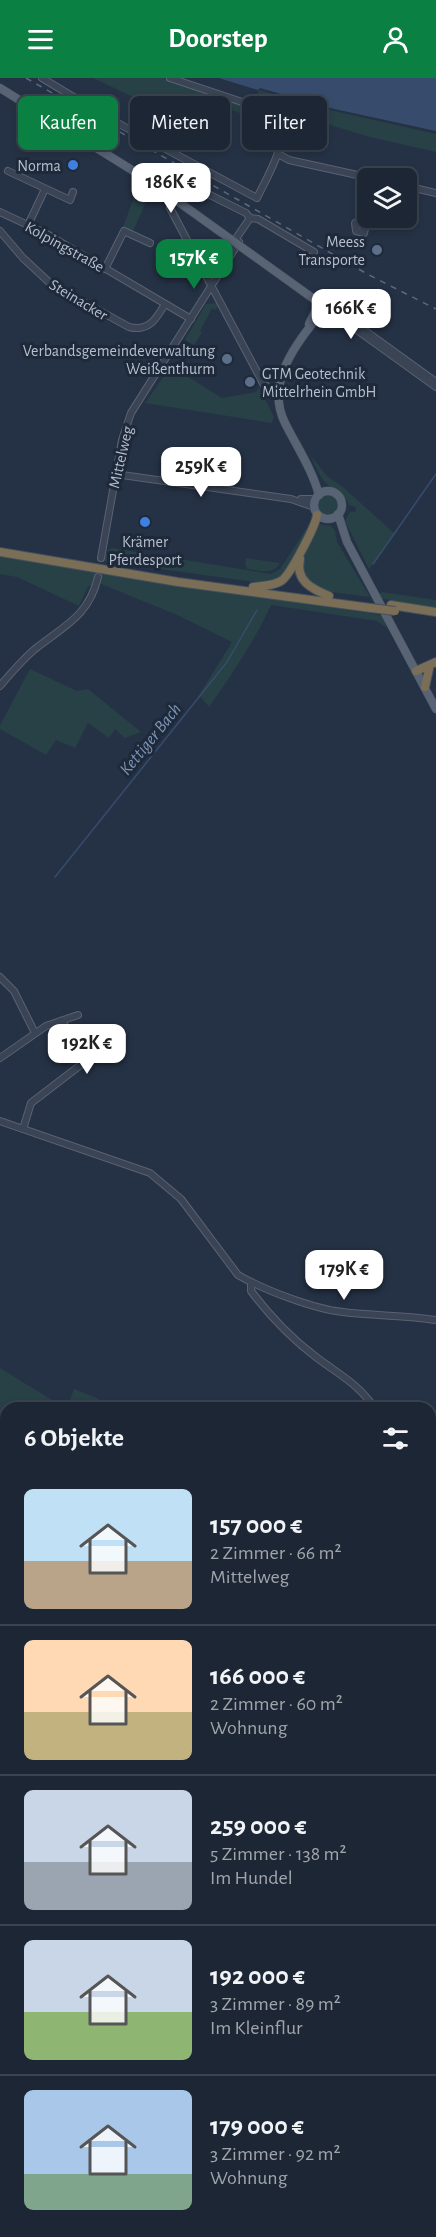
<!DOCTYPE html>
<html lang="de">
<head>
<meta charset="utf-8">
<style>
	body { margin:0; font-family:"Alegreya Sans",sans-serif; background:#252e3c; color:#f1f3f6; height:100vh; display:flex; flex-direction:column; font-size:22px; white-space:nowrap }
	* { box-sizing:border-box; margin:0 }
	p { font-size:20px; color:#a0a5ac }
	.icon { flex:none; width:33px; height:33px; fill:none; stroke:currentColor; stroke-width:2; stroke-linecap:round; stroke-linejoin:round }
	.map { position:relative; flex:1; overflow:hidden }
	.side { position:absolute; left:0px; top:1324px; width:436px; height:836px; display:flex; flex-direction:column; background:#1c2634; border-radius:18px 18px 0 0; box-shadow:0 3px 9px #0003,0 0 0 2px #3a434f }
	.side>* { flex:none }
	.guide { position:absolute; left:18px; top:18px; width:400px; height:54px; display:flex; gap:12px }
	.fabs { position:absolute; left:357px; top:90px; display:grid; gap:12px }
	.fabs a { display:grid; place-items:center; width:60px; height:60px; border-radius:9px; background:#1c2634; box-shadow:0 3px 9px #0003,0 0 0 2px #3a434f; font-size:30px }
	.price { position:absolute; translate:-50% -51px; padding:0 14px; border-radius:12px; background:#fff; color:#222; font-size:20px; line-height:39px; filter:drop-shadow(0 2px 3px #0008) }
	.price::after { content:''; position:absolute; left:50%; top:36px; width:18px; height:14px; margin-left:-9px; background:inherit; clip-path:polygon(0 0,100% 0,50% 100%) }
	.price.on { background:#0b8043; color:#fff }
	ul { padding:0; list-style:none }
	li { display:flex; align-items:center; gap:18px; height:150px; padding:0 24px }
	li+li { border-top:2px solid #3a434f }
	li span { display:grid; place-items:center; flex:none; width:168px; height:120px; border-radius:9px; color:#555 }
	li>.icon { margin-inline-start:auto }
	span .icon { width:72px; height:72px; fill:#fffc; stroke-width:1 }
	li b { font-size:26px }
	h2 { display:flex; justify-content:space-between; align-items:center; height:72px; padding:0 24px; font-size:26px }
	.chip { padding:0 21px; border-radius:9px; background:#1c2634; box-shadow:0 3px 9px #0003,0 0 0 2px #3a434f; font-size:21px; line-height:54px }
	.chip.on { background:#0b8043; color:#fff }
	header { display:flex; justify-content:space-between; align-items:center; height:78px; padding:0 24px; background:#0b8043; color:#fff; font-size:27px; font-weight:700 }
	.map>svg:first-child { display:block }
	.green { fill:#274146 }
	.water { fill:#374c6d }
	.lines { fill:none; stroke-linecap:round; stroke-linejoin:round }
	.stream { stroke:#374c6d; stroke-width:1.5 }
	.minor-casing { stroke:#586272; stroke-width:8 }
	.major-casing { stroke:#434d5e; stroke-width:9 }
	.highway-casing { stroke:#444f5f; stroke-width:10 }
	.minor { stroke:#3a4454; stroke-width:6 }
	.major { stroke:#586374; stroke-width:8 }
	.highway { stroke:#7b6e56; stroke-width:8 }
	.rail { stroke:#5c687b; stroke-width:1.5; stroke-dasharray:6 6; stroke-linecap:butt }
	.highway-bridge-casing { stroke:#444f5f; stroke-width:10; stroke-linecap:butt }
	.highway-bridge { stroke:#7b6e56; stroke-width:8 }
	.shop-dot { fill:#3f7fe0; stroke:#1e293a; stroke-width:2 }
	.service-dot { fill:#5c6f8a; stroke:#1e293a; stroke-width:2 }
	.labels { text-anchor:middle; stroke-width:6; stroke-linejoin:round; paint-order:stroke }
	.poi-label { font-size:16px; fill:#b7bfce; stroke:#1e293a; text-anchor:end }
	.street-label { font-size:16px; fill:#b7bfce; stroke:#1e293a }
	.water-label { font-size:18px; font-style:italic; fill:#7c94b7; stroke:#1e293a }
</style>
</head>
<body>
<header><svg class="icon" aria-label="menu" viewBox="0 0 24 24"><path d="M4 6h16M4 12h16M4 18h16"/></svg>Doorstep<svg class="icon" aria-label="person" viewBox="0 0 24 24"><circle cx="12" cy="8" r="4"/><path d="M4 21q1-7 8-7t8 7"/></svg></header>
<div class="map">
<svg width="436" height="2159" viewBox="0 0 436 2159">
	<rect width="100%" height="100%" fill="#253245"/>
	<g class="green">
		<path d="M93,0H164L272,37L280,51L197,18L184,43Z"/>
		<path d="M259,12L330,32L436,56V74L370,59L274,30L268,27L262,18L257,17Z"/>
		<path d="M139,106L151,113L133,153L123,149Z"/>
		<path d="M219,225L216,232L212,230L200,253L202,254L194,267L185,262L206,226Z"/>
		<path d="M171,288L222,320L256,314L259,309L274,339L272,345L145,325Z"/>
		<path d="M310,377L327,398L344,410L395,456L369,491L345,443L350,434H355L356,429L349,427C345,415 337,414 328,407C320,401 315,386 310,377Z"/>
		<circle cx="328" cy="427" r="12"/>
		<path d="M312,442L314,443L282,500L262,505L103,483L108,472L112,470L271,496L280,491Z"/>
		<path d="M320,446L331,448L335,453L337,464L370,519L323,513L302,498V478Z"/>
		<path d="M0,477L97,495L93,508H88L79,528L17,499L0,496Z"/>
		<path d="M246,480L280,485C273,498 260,492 247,491L245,486Z"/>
		<path d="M101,496L374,536L382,538L387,550L377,543L271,527C254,564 232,596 209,629L199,617L232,564L175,536L101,506Z"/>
		<path d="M382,514L436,522V530L379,520L377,517Z"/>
		<path d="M30,591L77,613L88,611L141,654L125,660L115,651L109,660L88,645L75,670L56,662L46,677L0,651V647Z"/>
		<path d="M0,1290L65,1330H6V1676L1,1689L6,1694V1877L0,1876V1768L2,1766L0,1740Z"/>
		<path d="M74,1311L99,1321L94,1330H67Z"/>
		<path d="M431,1645L436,1646V1767L432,1779L436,1781V2159H374L377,2154H430Z"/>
		<path d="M6,2086V2154L0,2159V2094Z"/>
	</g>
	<path class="water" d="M219,0H436V53L330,30L260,10L258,12Z"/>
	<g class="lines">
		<g class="stream">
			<path d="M373,486L436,396"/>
			<path d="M55,799L227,584L257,532"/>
		</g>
		<defs>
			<g id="minor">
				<path d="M42,0L110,41L257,120C268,96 300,49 266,32L170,0"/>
				<path d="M278,76L289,82L371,100"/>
				<path d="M8,93L70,122L73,114"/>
				<path d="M174,99L246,135L250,140"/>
				<path d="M406,108L436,115"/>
				<path d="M170,130L264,307L267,308"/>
				<path d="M0,134L45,155L191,241"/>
				<path d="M368,138L355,145L356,153L364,155L368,140"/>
				<path d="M250,140L258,141L314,174"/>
				<path d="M28,147L45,111"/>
				<path d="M0,153L23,180L51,206L129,249C149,254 156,241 165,226"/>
				<path d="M222,185L233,165L250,140"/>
				<path d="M105,191L124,153L150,165"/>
				<path d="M328,226L436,304"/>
				<path d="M325,229L436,309"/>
				<path d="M115,396L291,421L314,429"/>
				<path d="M301,421H315"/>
				<path d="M101,480L122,362L131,335L239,164"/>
				<path d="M0,608C11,595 22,582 35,571C64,548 89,538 98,499"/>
				<path d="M0,899L14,913L35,955"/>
				<path d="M0,980L46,948L78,937"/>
				<path d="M0,1043L150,1095L181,1121L238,1197C264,1212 314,1231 343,1234C374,1238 405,1237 436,1242"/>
				<path d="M23,1051L31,1025L91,979L61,943"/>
				<path d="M251,1205V1213C269,1237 292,1261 316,1279C341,1298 356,1304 375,1330"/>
				<path d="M430,1381L436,1385"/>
				<path d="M435,1492L436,1493"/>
			</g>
			<g id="major">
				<path d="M0,10L148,102L325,229"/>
				<path d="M309,246L317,230L325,226"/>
				<circle cx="328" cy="427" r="14"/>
				<path d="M319,417C312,391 297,369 285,345C263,301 302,259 328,226"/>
				<path d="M338,436L347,464L436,631"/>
			</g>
			<g id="highway">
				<path d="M0,474L178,504L371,530"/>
				<path d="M300,481C295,503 312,511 329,518"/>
				<path d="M253,509C262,508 273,508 281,503C290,498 316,447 317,437"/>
				<path d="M391,527L436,534"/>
				<path d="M416,593L436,584"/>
				<path d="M425,609L429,591"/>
			</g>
		</defs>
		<use href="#minor" class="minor-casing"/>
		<use href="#major" class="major-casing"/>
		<use href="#highway" class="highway-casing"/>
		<use href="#minor" class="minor"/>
		<use href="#major" class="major"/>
		<use href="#highway" class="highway"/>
		<path class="rail" d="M26,0L369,197L436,231"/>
		<defs>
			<path id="highway-bridge" d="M371,530L395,533"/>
		</defs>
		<use href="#highway-bridge" class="highway-bridge-casing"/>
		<use href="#highway-bridge" class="highway-bridge"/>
	</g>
	<g class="shop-dot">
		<circle cx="73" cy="87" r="6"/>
		<circle cx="145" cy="444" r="6"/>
	</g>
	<g class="service-dot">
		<circle cx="377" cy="172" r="6"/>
		<circle cx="227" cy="281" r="6"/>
		<circle cx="250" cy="304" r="6"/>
	</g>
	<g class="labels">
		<g class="poi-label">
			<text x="61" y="93">Norma</text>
			<text x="365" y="169">Meess<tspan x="365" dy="18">Transporte</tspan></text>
			<text x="215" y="278">Verbandsgemeindeverwaltung<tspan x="215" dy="18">Weißenthurm</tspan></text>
			<text x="262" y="301" text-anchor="start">GTM Geotechnik<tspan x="262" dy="18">Mittelrhein GmbH</tspan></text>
			<text x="145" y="469" text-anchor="middle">Krämer<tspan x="145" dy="18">Pferdesport</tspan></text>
		</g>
		<g class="street-label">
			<text transform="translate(65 168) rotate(29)" y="6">Kolpingstraße</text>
			<text transform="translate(79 221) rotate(31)" y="6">Steinacker</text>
			<text transform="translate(120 379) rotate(-77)" y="6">Mittelweg</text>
		</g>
		<g class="water-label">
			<text transform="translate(150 661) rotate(-51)" y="6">Kettiger Bach</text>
		</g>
	</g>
</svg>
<div class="fabs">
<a><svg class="icon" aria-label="layers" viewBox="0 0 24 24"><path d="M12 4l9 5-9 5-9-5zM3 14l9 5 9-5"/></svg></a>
</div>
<b class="price" style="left:171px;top:136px">186K €</b>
<b class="price on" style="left:194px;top:212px">157K €</b>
<b class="price" style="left:351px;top:262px">166K €</b>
<b class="price" style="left:201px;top:420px">259K €</b>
<b class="price" style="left:87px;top:997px">192K €</b>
<b class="price" style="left:344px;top:1223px">179K €</b>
<div class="guide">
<a class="chip on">Kaufen</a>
<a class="chip">Mieten</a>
<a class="chip">Filter</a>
</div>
<section class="side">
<h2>6 Objekte<svg class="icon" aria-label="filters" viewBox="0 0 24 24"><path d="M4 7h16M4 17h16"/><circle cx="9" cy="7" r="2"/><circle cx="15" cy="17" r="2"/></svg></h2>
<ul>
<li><span style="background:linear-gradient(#bfe0f5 60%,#b9a48a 0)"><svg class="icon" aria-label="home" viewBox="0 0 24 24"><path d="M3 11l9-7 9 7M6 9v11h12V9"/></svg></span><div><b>157 000 €</b><p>2 Zimmer · 66 m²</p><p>Mittelweg</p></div></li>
<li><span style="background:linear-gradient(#ffd9b3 60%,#c2b280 0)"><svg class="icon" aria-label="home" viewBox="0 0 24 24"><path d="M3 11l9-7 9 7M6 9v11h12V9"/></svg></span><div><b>166 000 €</b><p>2 Zimmer · 60 m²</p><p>Wohnung</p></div></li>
<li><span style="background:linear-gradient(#c9d6e8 60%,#9aa5b1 0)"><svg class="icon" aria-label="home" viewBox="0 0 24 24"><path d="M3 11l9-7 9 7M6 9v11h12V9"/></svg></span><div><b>259 000 €</b><p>5 Zimmer · 138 m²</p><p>Im Hundel</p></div></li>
<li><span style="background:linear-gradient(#c9d6e8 60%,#8fb573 0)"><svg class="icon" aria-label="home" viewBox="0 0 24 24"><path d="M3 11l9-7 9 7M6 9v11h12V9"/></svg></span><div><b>192 000 €</b><p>3 Zimmer · 89 m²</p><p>Im Kleinflur</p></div></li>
<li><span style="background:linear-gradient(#a9c7e8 70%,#7fa58c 0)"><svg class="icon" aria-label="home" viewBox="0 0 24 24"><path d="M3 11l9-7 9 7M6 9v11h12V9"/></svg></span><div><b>179 000 €</b><p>3 Zimmer · 92 m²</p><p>Wohnung</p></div></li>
</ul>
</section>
</div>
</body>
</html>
